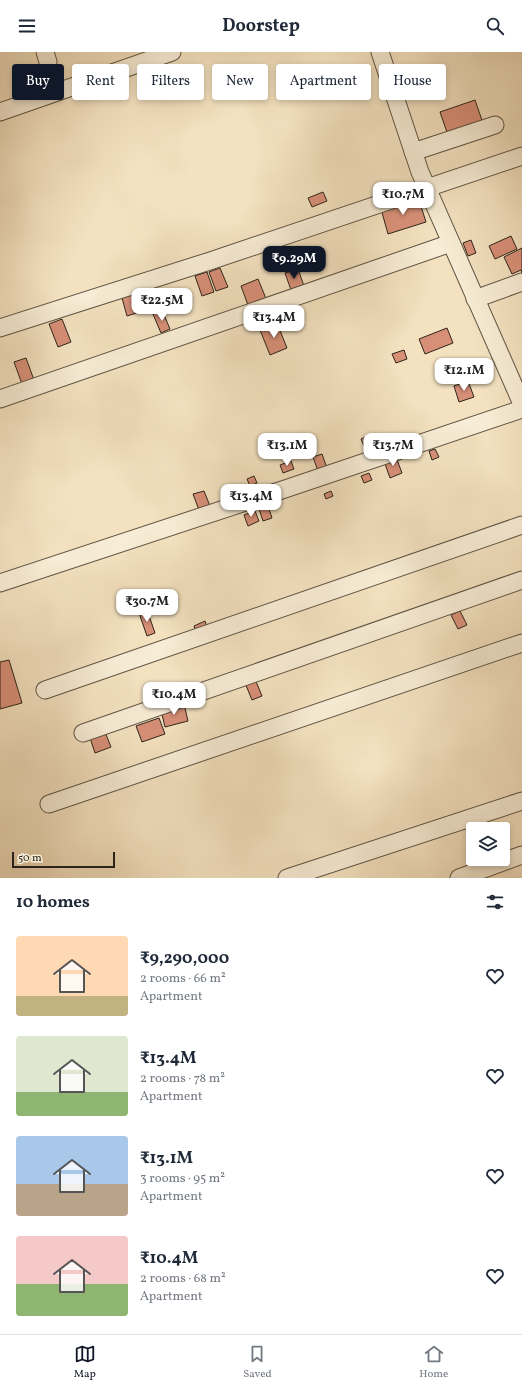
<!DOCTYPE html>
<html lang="en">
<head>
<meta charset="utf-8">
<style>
	body { margin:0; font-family:Vollkorn,serif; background:#f2f2f3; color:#1f2937; height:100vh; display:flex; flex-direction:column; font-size:15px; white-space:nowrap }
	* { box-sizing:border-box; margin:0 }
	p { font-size:13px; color:#747a83 }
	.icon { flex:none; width:22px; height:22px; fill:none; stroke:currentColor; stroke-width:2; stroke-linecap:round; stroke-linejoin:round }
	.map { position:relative; height:826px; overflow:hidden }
	.details { display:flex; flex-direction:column; background:#fff; flex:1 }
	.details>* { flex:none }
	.banner { position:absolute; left:12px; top:12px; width:498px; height:36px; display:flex; gap:8px }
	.fabs { position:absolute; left:466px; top:770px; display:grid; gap:8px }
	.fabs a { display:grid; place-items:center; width:44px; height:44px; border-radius:4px; background:#fff; box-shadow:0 2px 6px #0003; font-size:20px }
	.scale { position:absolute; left:12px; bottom:10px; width:103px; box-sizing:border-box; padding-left:4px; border:2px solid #2c241a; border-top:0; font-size:11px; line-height:14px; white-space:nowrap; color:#2c241a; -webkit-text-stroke:3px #f7ecd5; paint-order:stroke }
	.price { position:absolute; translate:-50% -34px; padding:0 9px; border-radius:8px; background:#fff; color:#222; font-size:13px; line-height:26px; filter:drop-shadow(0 1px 2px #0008) }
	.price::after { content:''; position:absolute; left:50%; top:24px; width:12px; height:9px; margin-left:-6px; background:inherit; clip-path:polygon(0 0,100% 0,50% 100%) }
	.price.active { background:#111827; color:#fff }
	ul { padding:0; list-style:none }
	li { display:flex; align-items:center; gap:12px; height:100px; padding:0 16px }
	li span { display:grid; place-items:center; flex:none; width:112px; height:80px; border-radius:4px; color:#555 }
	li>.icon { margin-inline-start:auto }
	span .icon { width:48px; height:48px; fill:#fffc; stroke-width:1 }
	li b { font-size:17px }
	h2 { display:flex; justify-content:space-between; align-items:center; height:48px; padding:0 16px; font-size:17px }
	.chip { padding:0 14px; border-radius:4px; background:#fff; box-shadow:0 2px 6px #0003; font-size:14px; line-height:36px }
	.chip.active { background:#111827; color:#fff }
	header { display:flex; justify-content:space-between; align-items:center; height:52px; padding:0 16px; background:#fff; font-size:18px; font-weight:700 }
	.tabs { display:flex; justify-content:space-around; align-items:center; height:56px; border-top:1px solid #e0e1e3; background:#fff; font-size:11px; color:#747a83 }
	.tabs a { display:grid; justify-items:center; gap:2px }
	.tabs .active { color:#111827 }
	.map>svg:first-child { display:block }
	.building { fill:#d78f77; stroke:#2c241a }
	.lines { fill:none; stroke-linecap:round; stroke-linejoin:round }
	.minor-casing { stroke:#5e5343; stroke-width:19 }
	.minor { stroke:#f7ecd5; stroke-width:17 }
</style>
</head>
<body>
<header><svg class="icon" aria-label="menu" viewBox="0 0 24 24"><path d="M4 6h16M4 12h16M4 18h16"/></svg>Doorstep<svg class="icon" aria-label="search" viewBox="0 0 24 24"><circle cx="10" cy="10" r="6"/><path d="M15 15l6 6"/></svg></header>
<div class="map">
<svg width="522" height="826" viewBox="0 0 522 826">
	<rect width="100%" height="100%" fill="#f3e1bf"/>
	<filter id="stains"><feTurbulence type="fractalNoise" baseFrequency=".005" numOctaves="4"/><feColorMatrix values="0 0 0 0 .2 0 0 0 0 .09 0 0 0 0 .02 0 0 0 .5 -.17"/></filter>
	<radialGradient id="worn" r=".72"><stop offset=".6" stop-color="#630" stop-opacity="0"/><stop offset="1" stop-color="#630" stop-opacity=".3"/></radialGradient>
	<g class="building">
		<path d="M475,48L484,74L449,86L440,60Z"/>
		<path d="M323,140L327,149L312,155L308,146Z"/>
		<path d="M418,145L426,170L388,182L381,157Z"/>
		<path d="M511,184L517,197L495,207L489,194Z"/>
		<path d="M471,188L476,201L468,204L463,191Z"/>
		<path d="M522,196V221L521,218L512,222L504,205Z"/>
		<path d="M220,216L228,235L216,239L209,220Z"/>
		<path d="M298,217L304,234L291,238L285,221Z"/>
		<path d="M207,220L214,240L202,244L195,224Z"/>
		<path d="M258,227L267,249L249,256L241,234Z"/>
		<path d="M141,240L146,258L127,264L122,246Z"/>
		<path d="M162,258L170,277L161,281L153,262Z"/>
		<path d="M62,267L71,290L58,295L49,272Z"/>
		<path d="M277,271L287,296L270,303L260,278Z"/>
		<path d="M447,276L453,291L425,302L419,287Z"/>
		<path d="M404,298L407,307L396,311L392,302Z"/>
		<path d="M26,306L34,328L22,332L14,310Z"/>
		<path d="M468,329L474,345L459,350L454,334Z"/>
		<path d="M370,383L373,390L364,394L361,387Z"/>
		<path d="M435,397L439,405L432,408L429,399Z"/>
		<path d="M322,402L327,416L318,419L313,405Z"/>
		<path d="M396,405L402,421L390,426L384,409Z"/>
		<path d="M291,409L294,417L283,421L280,413Z"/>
		<path d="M369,421L372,428L364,431L361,424Z"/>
		<path d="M254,424L257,431L250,434L247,427Z"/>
		<path d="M204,439L210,454L199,458L193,442Z"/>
		<path d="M331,439L333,444L326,447L324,442Z"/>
		<path d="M266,448L272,466L263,469L257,451Z"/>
		<path d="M255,459L259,469L248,474L244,463Z"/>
		<path d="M147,558L155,581L147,584L139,561Z"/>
		<path d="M460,559L467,573L458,577L451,563Z"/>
		<path d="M205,569L207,575L196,580L194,574Z"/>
		<path d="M9,608L22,651L0,657V610Z"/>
		<path d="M255,627L262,644L252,648L245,631Z"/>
		<path d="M184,652L188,669L165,675L161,658Z"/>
		<path d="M159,666L165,682L142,690L136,674Z"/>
		<path d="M105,680L111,695L95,701L90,686Z"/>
	</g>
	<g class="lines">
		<defs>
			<g id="minor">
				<path d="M45,0L48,10"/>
				<path d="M380,0L420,120L522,352"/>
				<path d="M0,60L172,0"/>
				<path d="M413,100L495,73"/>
				<path d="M475,247L522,230"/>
				<path d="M0,276L210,209L522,104"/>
				<path d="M0,347L451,191"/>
				<path d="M0,531L288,436L522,357"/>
				<path d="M45,638L522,473"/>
				<path d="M83,681L522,528"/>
				<path d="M49,752L522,591"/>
				<path d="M287,826L522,749"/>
				<path d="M459,826L522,803"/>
			</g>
		</defs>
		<use href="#minor" class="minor-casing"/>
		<use href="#minor" class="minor"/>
	</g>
	<rect width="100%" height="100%" filter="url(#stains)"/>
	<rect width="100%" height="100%" fill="url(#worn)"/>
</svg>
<div class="fabs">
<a><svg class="icon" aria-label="layers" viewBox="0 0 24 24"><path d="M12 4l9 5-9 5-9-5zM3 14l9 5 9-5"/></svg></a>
</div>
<div class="scale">50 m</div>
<b class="price" style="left:403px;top:164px">₹10.7M</b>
<b class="price active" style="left:294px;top:228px">₹9.29M</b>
<b class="price" style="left:162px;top:270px">₹22.5M</b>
<b class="price" style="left:274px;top:287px">₹13.4M</b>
<b class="price" style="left:464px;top:340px">₹12.1M</b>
<b class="price" style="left:287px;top:415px">₹13.1M</b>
<b class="price" style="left:393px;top:415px">₹13.7M</b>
<b class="price" style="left:251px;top:466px">₹13.4M</b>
<b class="price" style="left:147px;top:571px">₹30.7M</b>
<b class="price" style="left:174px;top:664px">₹10.4M</b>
<div class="banner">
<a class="chip active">Buy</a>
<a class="chip">Rent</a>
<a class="chip">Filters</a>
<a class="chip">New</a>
<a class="chip">Apartment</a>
<a class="chip">House</a>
</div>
</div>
<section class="details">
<h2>10 homes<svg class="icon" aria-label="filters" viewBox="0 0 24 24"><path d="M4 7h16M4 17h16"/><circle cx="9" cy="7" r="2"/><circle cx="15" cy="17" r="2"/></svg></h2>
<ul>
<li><span style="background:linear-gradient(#ffd9b3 75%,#c2b280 0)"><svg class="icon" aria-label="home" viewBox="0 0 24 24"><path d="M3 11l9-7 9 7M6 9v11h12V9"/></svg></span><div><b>₹9,290,000</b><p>2 rooms · 66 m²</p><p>Apartment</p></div><svg class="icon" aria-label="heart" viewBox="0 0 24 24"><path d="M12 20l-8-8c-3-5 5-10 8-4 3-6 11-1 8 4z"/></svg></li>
<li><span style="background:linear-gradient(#dfe7d0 70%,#8fb573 0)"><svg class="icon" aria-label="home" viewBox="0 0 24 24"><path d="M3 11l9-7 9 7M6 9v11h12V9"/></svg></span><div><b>₹13.4M</b><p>2 rooms · 78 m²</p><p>Apartment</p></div><svg class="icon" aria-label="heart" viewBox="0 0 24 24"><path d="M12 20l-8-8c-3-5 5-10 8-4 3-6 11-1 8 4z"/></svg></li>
<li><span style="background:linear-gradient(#a9c7e8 60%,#b9a48a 0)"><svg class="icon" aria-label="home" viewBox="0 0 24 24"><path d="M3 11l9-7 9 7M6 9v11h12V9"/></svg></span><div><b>₹13.1M</b><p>3 rooms · 95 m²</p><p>Apartment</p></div><svg class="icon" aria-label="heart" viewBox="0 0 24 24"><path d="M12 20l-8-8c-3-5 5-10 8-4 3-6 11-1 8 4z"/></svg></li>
<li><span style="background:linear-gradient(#f6c9c9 60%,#8fb573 0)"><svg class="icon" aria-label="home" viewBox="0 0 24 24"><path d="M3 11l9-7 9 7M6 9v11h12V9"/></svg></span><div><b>₹10.4M</b><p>2 rooms · 68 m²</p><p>Apartment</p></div><svg class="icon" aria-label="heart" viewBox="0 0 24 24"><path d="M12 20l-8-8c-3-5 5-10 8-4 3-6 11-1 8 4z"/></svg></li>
</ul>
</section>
<nav class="tabs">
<a class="active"><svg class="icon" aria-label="map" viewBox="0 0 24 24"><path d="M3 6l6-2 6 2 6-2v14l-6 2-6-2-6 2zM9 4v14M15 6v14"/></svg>Map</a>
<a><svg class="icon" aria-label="saved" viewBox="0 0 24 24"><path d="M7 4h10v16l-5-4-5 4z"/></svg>Saved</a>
<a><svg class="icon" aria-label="home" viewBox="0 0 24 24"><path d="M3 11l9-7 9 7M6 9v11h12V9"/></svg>Home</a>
</nav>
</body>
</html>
